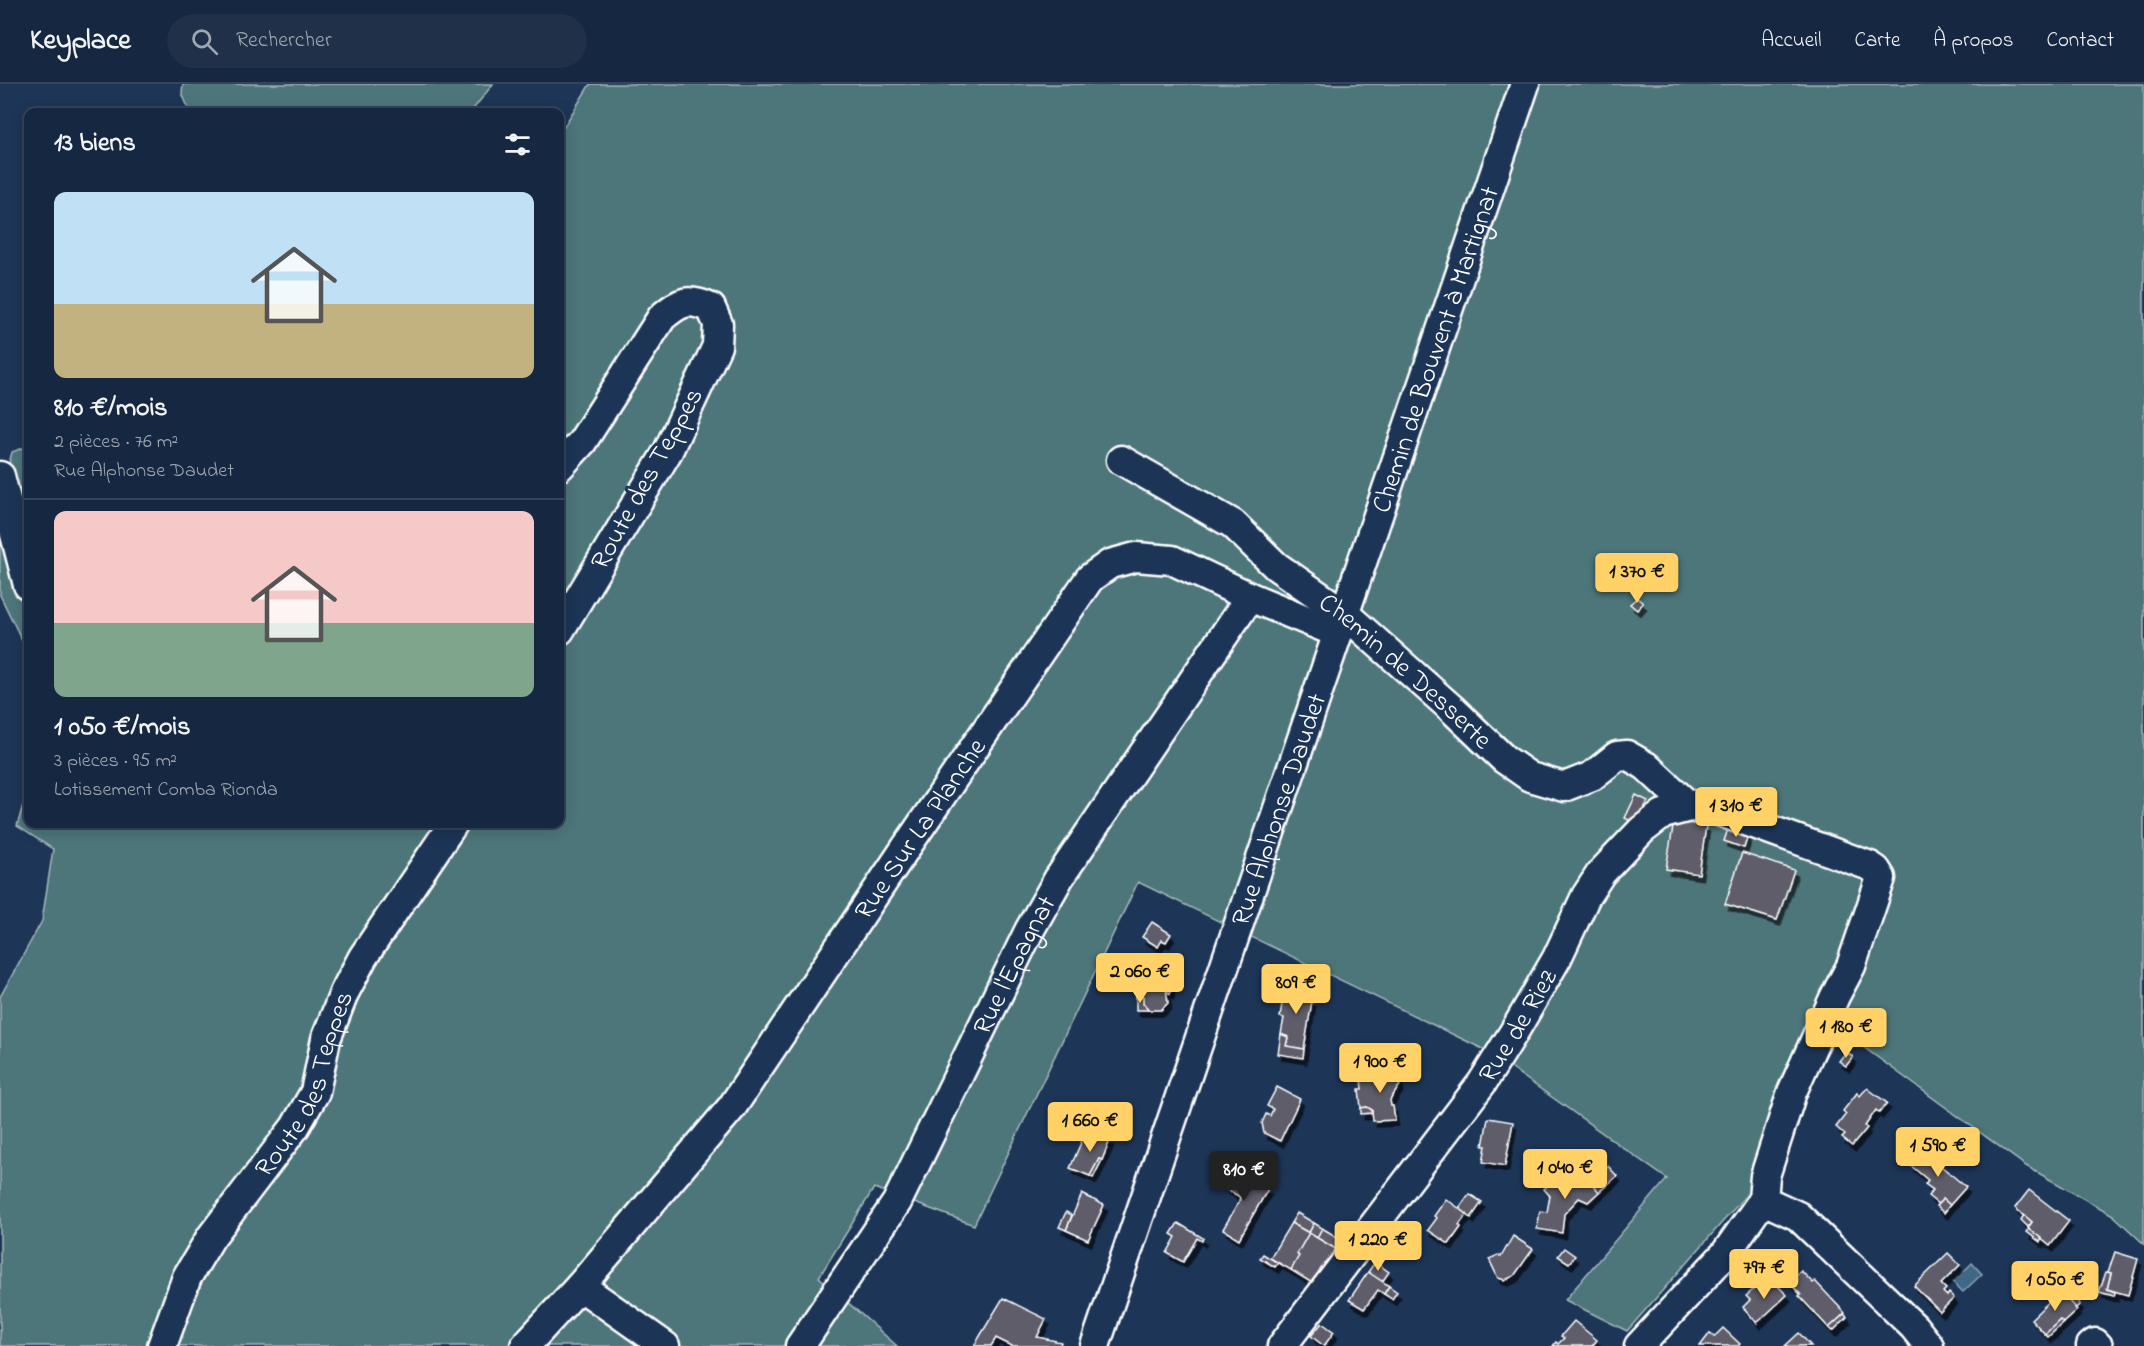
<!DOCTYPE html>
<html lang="fr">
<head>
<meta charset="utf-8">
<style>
	body { margin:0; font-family:"Indie Flower",sans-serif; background:#1f3048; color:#f1f3f6; height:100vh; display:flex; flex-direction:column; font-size:22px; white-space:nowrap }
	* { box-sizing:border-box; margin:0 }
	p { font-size:20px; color:#9ea6b1 }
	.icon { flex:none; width:33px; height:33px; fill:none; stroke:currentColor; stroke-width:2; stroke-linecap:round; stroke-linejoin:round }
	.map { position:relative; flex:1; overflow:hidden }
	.details { position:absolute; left:24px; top:24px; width:540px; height:720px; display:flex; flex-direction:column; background:#162841; border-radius:12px; box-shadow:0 3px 15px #0003,0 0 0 2px #35445a }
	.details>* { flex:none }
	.price { position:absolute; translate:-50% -51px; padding:0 14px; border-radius:6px; background:#ffd166; color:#111; font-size:20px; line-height:39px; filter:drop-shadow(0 2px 3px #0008) }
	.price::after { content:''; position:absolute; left:50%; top:36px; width:18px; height:14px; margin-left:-9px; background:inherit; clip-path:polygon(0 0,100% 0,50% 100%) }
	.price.on { background:#222; color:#fff }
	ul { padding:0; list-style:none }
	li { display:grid; align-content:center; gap:12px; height:318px; padding:0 30px }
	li+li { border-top:2px solid #35445a }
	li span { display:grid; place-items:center; height:186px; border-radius:12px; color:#555 }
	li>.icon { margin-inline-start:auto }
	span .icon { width:108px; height:108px; fill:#fffc; stroke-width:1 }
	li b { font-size:26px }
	h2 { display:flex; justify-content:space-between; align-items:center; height:72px; padding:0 30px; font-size:26px }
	header { display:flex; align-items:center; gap:36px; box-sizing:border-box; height:84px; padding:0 30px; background:#162841; border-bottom:2px solid #35445a }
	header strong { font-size:28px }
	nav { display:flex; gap:33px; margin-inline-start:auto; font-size:21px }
	.search { width:420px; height:54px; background:#1f3048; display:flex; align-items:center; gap:15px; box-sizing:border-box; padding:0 21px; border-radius:33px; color:#9ea6b1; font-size:22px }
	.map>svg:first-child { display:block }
	.green { fill:#4e767a; stroke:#a6babc; stroke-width:1.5 }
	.water { fill:#3e6886; stroke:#8ba4b6; stroke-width:1.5 }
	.building { fill:#5f5d6a; stroke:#fff; stroke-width:1.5; filter:url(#shadow) }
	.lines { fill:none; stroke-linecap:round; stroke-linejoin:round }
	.minor-casing { stroke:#fff; stroke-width:33 }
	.minor { stroke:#1d3557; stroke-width:28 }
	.labels { text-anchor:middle; stroke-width:6; stroke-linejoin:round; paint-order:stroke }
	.street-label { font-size:27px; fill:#fff; stroke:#1d3557 }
</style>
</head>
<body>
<header>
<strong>Keyplace</strong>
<div class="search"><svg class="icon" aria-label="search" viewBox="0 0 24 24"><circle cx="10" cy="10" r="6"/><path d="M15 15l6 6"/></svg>Rechercher</div>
<nav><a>Accueil</a><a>Carte</a><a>À propos</a><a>Contact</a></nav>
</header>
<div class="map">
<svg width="2144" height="1262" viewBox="0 0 2144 1262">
	<defs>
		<filter id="shadow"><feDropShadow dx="3.5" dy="6" stdDeviation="0" flood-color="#0009"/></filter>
	</defs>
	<rect width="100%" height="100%" fill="#1d3557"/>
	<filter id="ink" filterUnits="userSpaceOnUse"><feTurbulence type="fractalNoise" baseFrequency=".0167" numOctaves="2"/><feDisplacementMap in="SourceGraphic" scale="12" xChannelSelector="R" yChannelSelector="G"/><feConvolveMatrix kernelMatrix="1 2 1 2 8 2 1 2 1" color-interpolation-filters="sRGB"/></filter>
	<g filter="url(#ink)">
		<g class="green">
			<path d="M183,0H493L471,28H190L182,9Z"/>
			<path d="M590,0H2144V1160L2113,1131L2026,1082L1840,946L1754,1102L1627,1247L1565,1216L1667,1095L1487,967L1138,798L974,1141L874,1104L819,1193L897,1262H0V913L42,837L53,765L17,742L28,704V740H560V49Z"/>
			<path d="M28,362V569L0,511V414L12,368Z"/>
		</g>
		<path class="water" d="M1972,1179L1982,1190L1963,1208L1953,1198Z"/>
		<g class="building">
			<path d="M1637,514L1643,519L1637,526L1630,520Z"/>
			<path d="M1636,711L1648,717L1636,740L1625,734Z"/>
			<path d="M1674,737L1706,742L1699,790L1666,785Z"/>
			<path d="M1728,745L1748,751L1744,764L1724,757Z"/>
			<path d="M1742,769L1794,786L1777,836L1725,820Z"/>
			<path d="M1152,838L1171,850L1166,858L1162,856L1158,863L1142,853Z"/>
			<path d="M1139,876L1172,878L1173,897H1165L1168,919L1161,926H1149L1143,919Z"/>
			<path d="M1289,894L1306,903L1304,916L1312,917L1304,965L1286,962L1288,953L1281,950L1284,934L1280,933L1283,913H1286Z"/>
			<path d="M1165,897H1172L1170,910L1165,905Z"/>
			<path d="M1136,912H1143V919L1149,926H1136Z"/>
			<path d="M1281,950L1288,953L1286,962L1304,965L1303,974L1278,970Z"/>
			<path d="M1846,968L1853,973L1846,982L1839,977Z"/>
			<path d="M1397,984L1400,1001L1390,1016L1391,1022H1393L1395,1036L1373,1037L1372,1026L1367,1023L1361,1024L1359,1005H1362L1361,995L1380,993L1379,986Z"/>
			<path d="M1379,986L1380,993L1371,994V987Z"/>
			<path d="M1277,1003L1300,1015L1280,1057L1264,1049L1262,1039L1266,1030L1270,1032L1273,1025L1267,1022Z"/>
			<path d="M1867,1004L1887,1019L1879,1029L1876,1026L1865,1042L1867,1044L1852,1062L1842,1054L1845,1051L1836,1043L1846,1030L1843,1027L1857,1009L1860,1012Z"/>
			<path d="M1058,1020L1074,1028L1069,1037L1054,1030Z"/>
			<path d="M1367,1023L1372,1026V1029L1361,1030V1024Z"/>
			<path d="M1488,1034L1513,1038L1505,1082L1483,1078L1486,1062H1483Z"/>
			<path d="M1087,1045L1110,1056L1102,1076L1099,1075L1090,1092L1070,1084Z"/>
			<path d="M1924,1064L1943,1080L1941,1082L1966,1103L1950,1121L1943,1115L1938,1120L1928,1112L1933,1106L1925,1100L1928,1096L1910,1081Z"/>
			<path d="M1099,1075L1102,1076L1093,1094L1090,1092Z"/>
			<path d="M1608,1082L1617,1092L1599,1108L1590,1098Z"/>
			<path d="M1236,1086L1268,1105L1239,1155L1223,1145L1239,1118L1240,1113L1225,1104Z"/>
			<path d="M1580,1086L1599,1108L1588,1118L1579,1114L1564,1130L1562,1149L1537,1145L1540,1127L1547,1128L1550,1112L1544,1105L1553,1097L1565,1098Z"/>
			<path d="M2029,1106L2069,1137L2050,1162L2028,1144L2032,1138L2015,1124Z"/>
			<path d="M1082,1110L1104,1121L1088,1156L1066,1146Z"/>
			<path d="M1469,1110L1482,1118L1471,1134L1459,1124Z"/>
			<path d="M1446,1115L1467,1130L1459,1141L1461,1143L1449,1160L1428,1146L1437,1134L1434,1132Z"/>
			<path d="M1943,1115L1950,1121L1944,1129L1936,1122Z"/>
			<path d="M1066,1128L1072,1131L1066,1146L1059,1143Z"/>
			<path d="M1297,1129L1314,1139L1309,1149L1291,1139Z"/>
			<path d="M2024,1131L2032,1138L2028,1143L2021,1136Z"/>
			<path d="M1178,1139L1203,1154L1202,1157L1197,1154L1183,1178L1167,1169L1176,1153L1171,1150Z"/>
			<path d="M1291,1139L1309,1149L1297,1170L1299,1172L1291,1186L1270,1174Z"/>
			<path d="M1314,1139L1322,1144L1317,1154L1309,1149Z"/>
			<path d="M1322,1144L1352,1162L1346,1171L1317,1154Z"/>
			<path d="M2029,1145L2042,1155L2040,1158L2027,1148Z"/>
			<path d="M1309,1149L1339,1167L1317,1202L1291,1186L1299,1172L1297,1170Z"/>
			<path d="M1513,1152L1533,1165L1514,1192L1505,1196L1498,1194L1489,1175L1498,1171L1501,1173Z"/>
			<path d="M1564,1164L1575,1172L1569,1179L1558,1172Z"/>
			<path d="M2115,1168L2138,1175L2128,1211L2107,1205L2111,1189L2108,1188Z"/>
			<path d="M1948,1169L1960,1181L1941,1200L1946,1205L1943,1208L1947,1212L1949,1209L1954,1214L1940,1228L1914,1202Z"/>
			<path d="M1263,1170L1278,1179L1275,1183L1260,1174Z"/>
			<path d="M1375,1178L1389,1188L1382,1198L1368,1188Z"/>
			<path d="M1801,1187L1813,1199L1815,1197L1845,1229L1829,1244L1799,1212L1801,1211L1789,1198Z"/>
			<path d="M1368,1188L1389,1202L1384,1210L1378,1206L1364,1225L1349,1216Z"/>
			<path d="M2106,1188L2111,1189L2107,1205L2115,1208L2114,1212L2099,1208Z"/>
			<path d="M1772,1196L1787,1211L1757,1239L1743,1223L1750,1216L1746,1212L1761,1199L1765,1203Z"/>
			<path d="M1389,1202L1397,1208L1392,1215L1384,1210Z"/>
			<path d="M2060,1207L2064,1211L2068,1208L2073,1213L2069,1217L2077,1226L2063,1239L2060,1236L2045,1250L2031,1235Z"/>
			<path d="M2073,1213L2080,1220L2076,1224L2069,1217Z"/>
			<path d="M1003,1214L1046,1235L1037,1253L1061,1258L1060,1262H1012L996,1254L991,1262H974Z"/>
			<path d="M1844,1230L1847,1233L1833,1247L1829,1244Z"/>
			<path d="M2060,1236L2063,1239L2048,1253L2045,1250Z"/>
			<path d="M1574,1237L1597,1256L1592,1262H1553L1556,1258L1558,1260L1564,1254L1561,1252Z"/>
			<path d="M1322,1239L1334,1248L1324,1262L1311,1252Z"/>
			<path d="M1723,1244L1740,1260L1738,1262H1700L1710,1249L1714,1253Z"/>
			<path d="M1799,1249L1811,1262H1785Z"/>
		</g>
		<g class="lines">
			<defs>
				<g id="minor">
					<path id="s1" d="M1121,376L1233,440L1276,482L1345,530L1451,624L1504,675L1530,693L1564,703L1592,692L1617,672L1627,671L1646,682L1690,723"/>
					<path d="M560,382L582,358L662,233C681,217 688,214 711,224L718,240L717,262L668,367L560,546"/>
					<path d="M0,392L28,501"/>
					<path d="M1763,1116L1798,1132L1914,1243L1929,1262"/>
					<path d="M580,1202L665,1262"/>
					<path id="s2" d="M162,1262L187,1193L211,1153L295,1043L315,1008L326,955L344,909L363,873L453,740"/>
					<path id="s3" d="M525,1262L580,1202L732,1023L905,765L1090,494L1110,480L1136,473L1172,476L1250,513L1338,549"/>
					<path id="s4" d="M800,1262L897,1118L1029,847L1059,794L1250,513"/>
					<path id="s5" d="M1095,1262L1525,0"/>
					<path id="s6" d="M1282,1262L1482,999L1514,948L1557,874L1586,812L1601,789L1642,746L1663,730L1690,723L1713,725L1870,782L1876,786L1881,794L1851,882L1835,912L1792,1008L1765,1092L1763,1116L1725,1170L1639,1262"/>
					<path d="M2091,1262L2095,1259L2098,1262"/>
				</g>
			</defs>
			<use href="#minor" class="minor-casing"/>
			<use href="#minor" class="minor"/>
		</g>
	</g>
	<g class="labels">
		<g class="street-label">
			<text dy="9" stroke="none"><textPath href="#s5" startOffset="1053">Chemin de Bouvent à Martignat</textPath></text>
			<text transform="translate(646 394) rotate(-61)" y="9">Route des Teppes</text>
			<text dy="9" stroke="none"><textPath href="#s1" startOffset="356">Chemin de Desserte</textPath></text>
			<text dy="9" stroke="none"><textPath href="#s5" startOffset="567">Rue Alphonse Daudet</textPath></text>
			<text dy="9" stroke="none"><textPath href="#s3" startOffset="652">Rue Sur La Planche</textPath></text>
			<text dy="9" stroke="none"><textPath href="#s4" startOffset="438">Rue l'Epagnat</textPath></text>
			<text dy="9" stroke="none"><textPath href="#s6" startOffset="398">Rue de Riez</textPath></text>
			<text dy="9" stroke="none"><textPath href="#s2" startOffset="302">Route des Teppes</textPath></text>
		</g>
	</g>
</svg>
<b class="price" style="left:1637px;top:520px">1 370 €</b>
<b class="price" style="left:1736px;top:754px">1 310 €</b>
<b class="price" style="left:1140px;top:920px">2 060 €</b>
<b class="price" style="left:1296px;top:931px">809 €</b>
<b class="price" style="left:1846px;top:975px">1 180 €</b>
<b class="price" style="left:1380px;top:1010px">1 900 €</b>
<b class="price" style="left:1090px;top:1069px">1 660 €</b>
<b class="price" style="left:1938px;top:1094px">1 590 €</b>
<b class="price" style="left:1565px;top:1116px">1 040 €</b>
<b class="price on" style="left:1244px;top:1118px">810 €</b>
<b class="price" style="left:1378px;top:1188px">1 220 €</b>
<b class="price" style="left:1764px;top:1216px">797 €</b>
<b class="price" style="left:2055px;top:1228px">1 050 €</b>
<section class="details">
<h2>13 biens<svg class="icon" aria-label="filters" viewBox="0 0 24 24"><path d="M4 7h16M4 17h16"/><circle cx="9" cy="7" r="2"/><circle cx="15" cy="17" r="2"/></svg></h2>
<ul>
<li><span style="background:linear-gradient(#bfe0f5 60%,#c2b280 0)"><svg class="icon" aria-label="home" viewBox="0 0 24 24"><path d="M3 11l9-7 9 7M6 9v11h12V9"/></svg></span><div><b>810 €/mois</b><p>2 pièces · 76 m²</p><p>Rue Alphonse Daudet</p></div></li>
<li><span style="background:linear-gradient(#f6c9c9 60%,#7fa58c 0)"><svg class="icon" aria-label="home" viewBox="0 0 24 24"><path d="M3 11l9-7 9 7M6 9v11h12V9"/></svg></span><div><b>1 050 €/mois</b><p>3 pièces · 95 m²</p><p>Lotissement Comba Rionda</p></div></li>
</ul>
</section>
</div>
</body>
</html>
